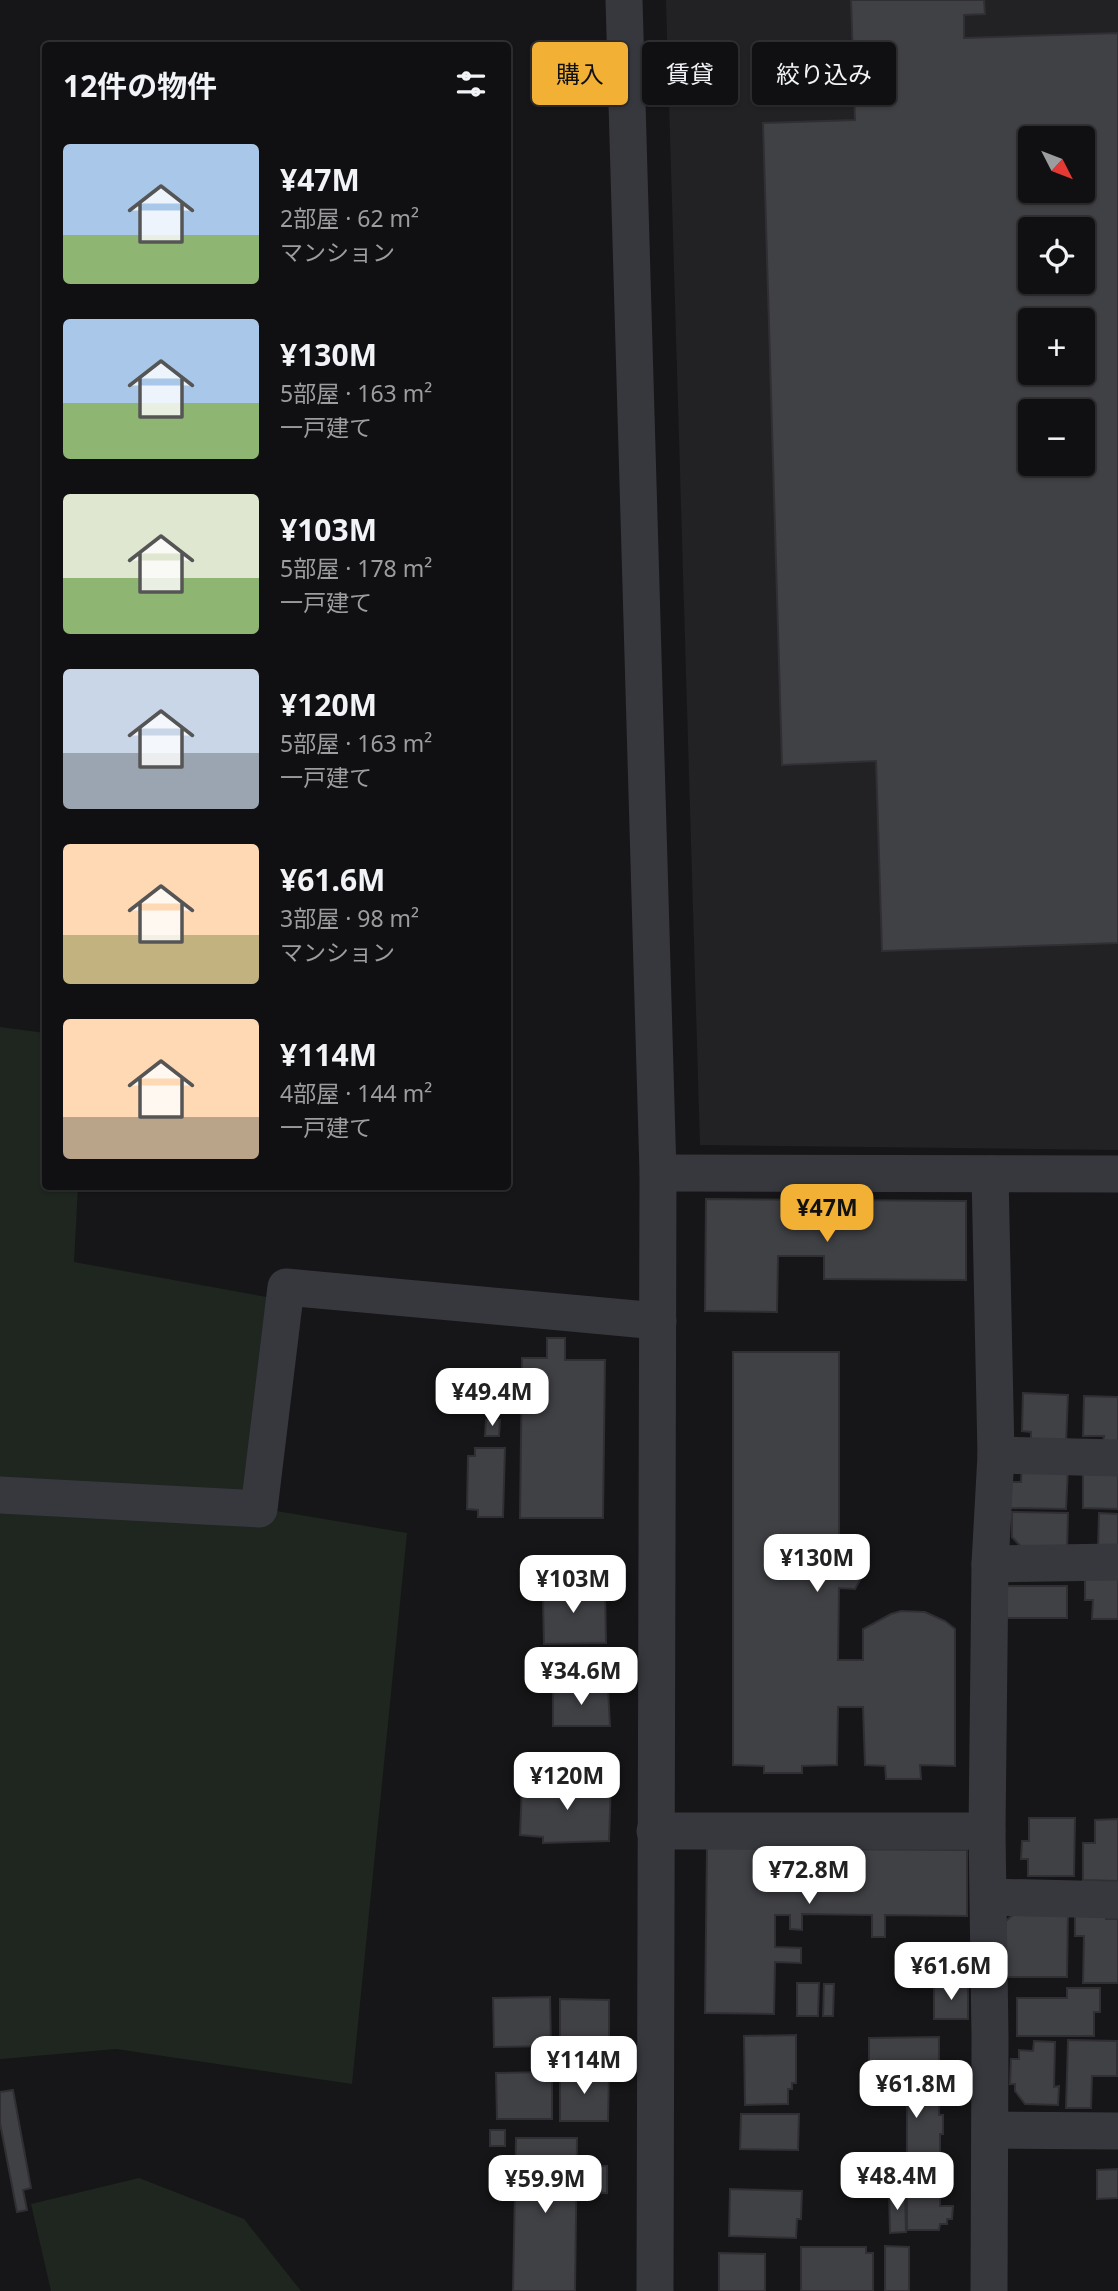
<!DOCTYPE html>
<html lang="ja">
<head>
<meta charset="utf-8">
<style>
	body { margin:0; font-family:"Noto Sans","Noto Sans JP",sans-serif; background:#1e1e20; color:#f1f3f6; height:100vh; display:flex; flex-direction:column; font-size:26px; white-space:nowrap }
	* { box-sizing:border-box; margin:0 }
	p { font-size:23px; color:#9c9d9f }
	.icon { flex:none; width:38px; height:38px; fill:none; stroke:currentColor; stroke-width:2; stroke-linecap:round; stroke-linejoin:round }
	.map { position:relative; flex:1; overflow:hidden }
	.details { position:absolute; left:42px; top:42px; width:469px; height:1148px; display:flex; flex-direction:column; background:#101012; border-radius:7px; box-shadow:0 2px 5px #0004,0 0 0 2px #303032 }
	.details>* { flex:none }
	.hud { position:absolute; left:532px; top:42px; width:480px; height:63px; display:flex; gap:14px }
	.needle { width:46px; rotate:132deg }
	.buttons { position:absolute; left:1018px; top:126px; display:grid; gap:14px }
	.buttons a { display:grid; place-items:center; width:77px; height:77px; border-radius:7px; background:#101012; box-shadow:0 2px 5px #0004,0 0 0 2px #303032; font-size:35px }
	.price { position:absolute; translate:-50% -60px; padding:0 16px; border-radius:14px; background:#fff; color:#222; font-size:23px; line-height:46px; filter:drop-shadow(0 2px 4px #0008) }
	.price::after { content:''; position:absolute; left:50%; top:42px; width:21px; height:16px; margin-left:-10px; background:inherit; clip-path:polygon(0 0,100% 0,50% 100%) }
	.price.current { background:#f2b134; color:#111 }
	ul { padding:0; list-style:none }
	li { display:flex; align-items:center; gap:21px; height:175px; padding:0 21px }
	li span { display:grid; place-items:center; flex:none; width:196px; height:140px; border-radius:7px; color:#555 }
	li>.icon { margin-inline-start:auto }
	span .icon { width:84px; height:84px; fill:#fffc; stroke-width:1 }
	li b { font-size:30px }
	h2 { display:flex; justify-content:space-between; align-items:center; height:84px; padding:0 21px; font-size:30px }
	.pill { padding:0 24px; border-radius:7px; background:#101012; box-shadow:0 2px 5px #0004,0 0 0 2px #303032; font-size:24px; line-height:63px }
	.pill.current { background:#f2b134; color:#111 }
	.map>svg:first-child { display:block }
	.built { fill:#222225; fill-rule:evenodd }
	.green { fill:#1e261f }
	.building { fill:#404145; stroke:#303034; stroke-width:2; fill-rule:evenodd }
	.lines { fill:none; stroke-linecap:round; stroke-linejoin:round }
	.minor { stroke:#37383d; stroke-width:37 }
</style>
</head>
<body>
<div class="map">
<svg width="1118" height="2291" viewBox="0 0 1118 2291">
	<rect width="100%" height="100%" fill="#161618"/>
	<path class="built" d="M666,0H1118V1150L700,1145ZM1031,138H1083V191H1031ZM1031,229H1083V282H1031ZM1031,320H1083V373H1031ZM1031,411H1083V464H1031Z"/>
	<g class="green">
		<path d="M0,1027L45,1033L46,1186L78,1187L74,1262L267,1297L247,1506L407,1533L352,2084L116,2049L0,2059Z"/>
		<path d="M139,2178L244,2219L301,2291H51L31,2204Z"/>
	</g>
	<g class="building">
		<path d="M851,0H984L985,14L964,15V38L1118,33V943L882,951L876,761L782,765L763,123L855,120ZM1031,138H1083V191H1031ZM1031,229H1083V282H1031ZM1031,320H1083V373H1031ZM1031,411H1083V464H1031Z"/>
		<path d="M706,1199L966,1201V1280L824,1279V1256H778L777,1312L705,1311Z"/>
		<path d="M547,1338H565V1360H605L603,1518H520L522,1358H547Z"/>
		<path d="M733,1352H839V1560H854L860,1567L861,1578L855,1589L839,1588L838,1660H863V1629L891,1614L901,1611L925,1612L945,1621L955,1629V1766L920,1765L921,1779H886L885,1766L865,1765L863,1707H838L837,1765L802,1766V1773H764V1766L733,1765Z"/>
		<path d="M1023,1393L1068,1395L1066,1442L1031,1440V1432L1022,1431Z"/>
		<path d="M1084,1396L1118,1397V1441H1103L1104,1436H1083Z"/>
		<path d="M486,1420H500L499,1436H485Z"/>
		<path d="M475,1448H505L503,1517H478V1510L467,1509L468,1456H475Z"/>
		<path d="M1022,1467L1068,1469L1066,1509L1009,1508V1482H1021Z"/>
		<path d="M1083,1469L1118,1470V1509L1083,1508Z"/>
		<path d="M1012,1512L1068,1513L1067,1551L1024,1550L1012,1537Z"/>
		<path d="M1099,1513L1118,1514V1549H1098Z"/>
		<path d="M1085,1578H1118V1619H1092L1093,1600H1085Z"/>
		<rect x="1007" y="1586" width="60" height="32"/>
		<path d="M605,1587L606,1643L544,1644L543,1598H533V1588Z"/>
		<path d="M553,1688L608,1689L610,1726H553Z"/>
		<path d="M611,1782L609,1841L543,1843V1837L520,1835L522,1785Z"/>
		<path d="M1029,1818H1075L1074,1876H1028V1859H1021L1022,1841H1029Z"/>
		<path d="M1118,1819V1881L1083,1880V1843H1095V1820Z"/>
		<path d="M707,1848L967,1850V1916L885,1915V1937H872V1915L802,1914V1930L790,1929V1915H775V1947L801,1948V1963L775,1962L774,2014L705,2013Z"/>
		<path d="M1017,1911H1068L1067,1977H1005L1006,1921Z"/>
		<path d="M1075,1912H1106V1919H1118V1983H1083L1084,1936H1075Z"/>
		<path d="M797,1983H819L818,2016H797Z"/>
		<path d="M824,1984H834L833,2016H823Z"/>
		<rect x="934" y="1985" width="34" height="34"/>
		<path d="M1067,1988H1100V2012H1094V2036H1017V1998H1067Z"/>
		<path d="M550,1997L551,2046L494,2047L493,1998Z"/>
		<path d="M560,1999L609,2000V2044H560Z"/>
		<path d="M796,2035V2083H792V2089H788V2104L745,2105L744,2036Z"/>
		<path d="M939,2037V2115H943V2134H940V2206H953L952,2219H947V2224H940L939,2230H907V2086H869V2038Z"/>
		<path d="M1068,2040L1117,2041V2076H1092L1091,2108H1066Z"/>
		<path d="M1034,2041L1055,2042L1054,2087L1059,2086L1058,2105L1025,2104L1015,2091V2084H1010L1011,2059H1019V2050L1033,2051Z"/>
		<path d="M552,2072V2119H497L496,2073Z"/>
		<path d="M560,2072H609L608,2121H560Z"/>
		<path d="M13,2090L31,2188L23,2190L27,2210L17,2212L0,2123V2092Z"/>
		<path d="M741,2114H799L798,2150L740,2149Z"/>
		<rect x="490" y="2130" width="15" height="16"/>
		<path d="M516,2138H577L575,2291H513Z"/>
		<rect x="594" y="2166" width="13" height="27"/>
		<path d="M1118,2169V2198L1097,2199V2170Z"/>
		<path d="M730,2189L802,2191L801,2219H797L796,2238L729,2236Z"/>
		<path d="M889,2192H905L906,2232L890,2233Z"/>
		<path d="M885,2246L909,2247V2291H885Z"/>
		<path d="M801,2247H866V2253H873V2291H801Z"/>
		<path d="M719,2253L765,2254V2291H719Z"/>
	</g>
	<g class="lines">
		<g class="minor">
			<path d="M624,0L658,1173L655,2291"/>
			<path d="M658,1173L1118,1174"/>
			<path d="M996,1455L1118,1458"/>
			<path d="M0,1495L259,1509L286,1287L658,1321"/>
			<path d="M990,1564L1118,1562"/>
			<path d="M655,1831H987"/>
			<path d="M989,1897L1118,1900"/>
			<path d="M990,2130L1118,2131"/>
			<path d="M989,2291L990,2037L987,1831L990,1564L996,1455L990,1174"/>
		</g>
	</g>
</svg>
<div class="buttons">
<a><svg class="needle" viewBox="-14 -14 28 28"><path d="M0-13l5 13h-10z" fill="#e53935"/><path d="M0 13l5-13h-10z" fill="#9c9d9f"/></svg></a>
<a><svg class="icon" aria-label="locate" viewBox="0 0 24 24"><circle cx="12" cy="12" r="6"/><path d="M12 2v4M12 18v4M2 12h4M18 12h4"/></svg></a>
<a>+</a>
<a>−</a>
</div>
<b class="price current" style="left:827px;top:1244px">¥47M</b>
<b class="price" style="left:492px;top:1428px">¥49.4M</b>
<b class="price" style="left:817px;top:1594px">¥130M</b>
<b class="price" style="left:573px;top:1615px">¥103M</b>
<b class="price" style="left:581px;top:1707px">¥34.6M</b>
<b class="price" style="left:567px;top:1812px">¥120M</b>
<b class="price" style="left:809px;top:1906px">¥72.8M</b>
<b class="price" style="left:951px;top:2002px">¥61.6M</b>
<b class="price" style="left:584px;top:2096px">¥114M</b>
<b class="price" style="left:916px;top:2120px">¥61.8M</b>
<b class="price" style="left:897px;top:2212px">¥48.4M</b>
<b class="price" style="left:545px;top:2215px">¥59.9M</b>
<div class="hud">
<a class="pill current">購入</a>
<a class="pill">賃貸</a>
<a class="pill">絞り込み</a>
</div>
<section class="details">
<h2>12件の物件<svg class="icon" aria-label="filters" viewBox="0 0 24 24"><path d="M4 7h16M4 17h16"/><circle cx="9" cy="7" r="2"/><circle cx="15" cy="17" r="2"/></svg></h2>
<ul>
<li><span style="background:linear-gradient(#a9c7e8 65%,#8fb573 0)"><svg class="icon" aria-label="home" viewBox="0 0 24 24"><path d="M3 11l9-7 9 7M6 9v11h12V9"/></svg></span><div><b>¥47M</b><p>2部屋 · 62 m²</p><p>マンション</p></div></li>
<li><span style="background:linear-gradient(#a9c7e8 60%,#8fb573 0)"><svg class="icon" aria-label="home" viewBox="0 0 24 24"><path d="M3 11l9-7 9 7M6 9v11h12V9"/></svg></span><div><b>¥130M</b><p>5部屋 · 163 m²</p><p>一戸建て</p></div></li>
<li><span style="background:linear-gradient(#dfe7d0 60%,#8fb573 0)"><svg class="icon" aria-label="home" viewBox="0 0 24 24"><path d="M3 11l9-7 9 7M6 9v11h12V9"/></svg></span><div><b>¥103M</b><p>5部屋 · 178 m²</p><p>一戸建て</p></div></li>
<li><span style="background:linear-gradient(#c9d6e8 60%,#9aa5b1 0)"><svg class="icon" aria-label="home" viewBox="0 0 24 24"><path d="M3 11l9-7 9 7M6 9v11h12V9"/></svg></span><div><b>¥120M</b><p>5部屋 · 163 m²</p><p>一戸建て</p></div></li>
<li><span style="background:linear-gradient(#ffd9b3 65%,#c2b280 0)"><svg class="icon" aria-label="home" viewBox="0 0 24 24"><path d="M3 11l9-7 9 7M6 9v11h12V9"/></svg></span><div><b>¥61.6M</b><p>3部屋 · 98 m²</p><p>マンション</p></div></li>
<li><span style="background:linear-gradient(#ffd9b3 70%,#b9a48a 0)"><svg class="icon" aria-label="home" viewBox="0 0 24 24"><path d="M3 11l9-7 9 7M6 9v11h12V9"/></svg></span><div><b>¥114M</b><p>4部屋 · 144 m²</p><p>一戸建て</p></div></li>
</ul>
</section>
</div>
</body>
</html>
